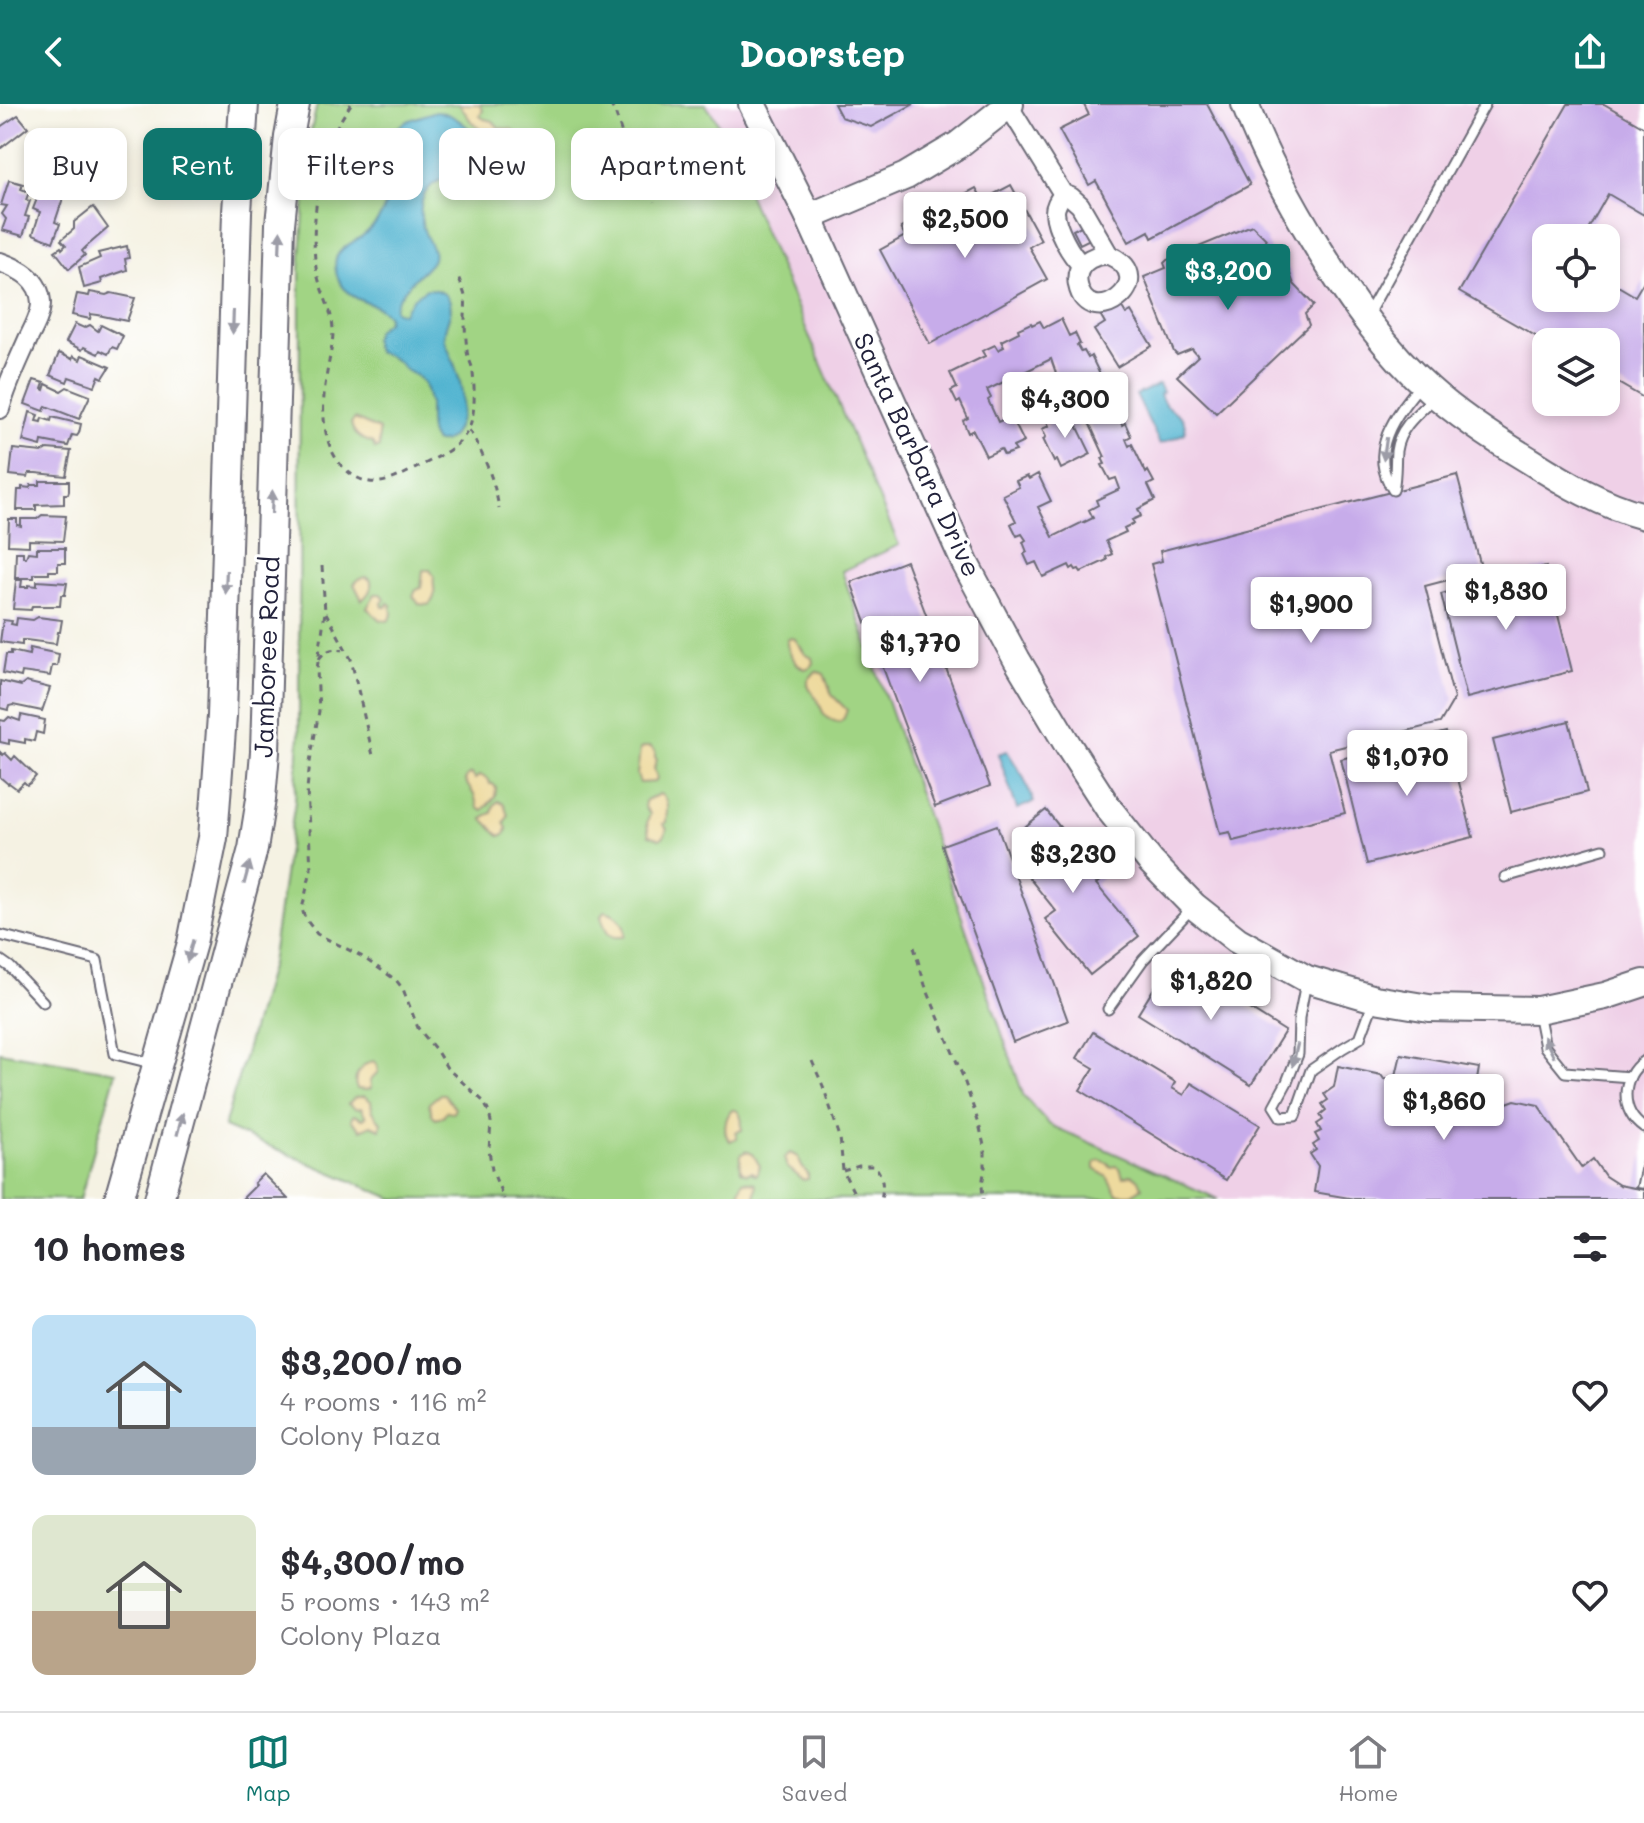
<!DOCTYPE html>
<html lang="en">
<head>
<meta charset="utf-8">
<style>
	body { margin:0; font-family:Mali,sans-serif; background:#f7f7f7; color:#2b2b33; height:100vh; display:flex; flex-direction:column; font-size:30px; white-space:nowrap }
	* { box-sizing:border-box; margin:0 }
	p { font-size:26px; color:#7c7c81 }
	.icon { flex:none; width:44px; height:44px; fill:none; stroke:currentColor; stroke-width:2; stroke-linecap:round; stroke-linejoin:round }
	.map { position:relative; height:1095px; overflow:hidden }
	.sheet { display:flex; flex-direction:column; background:#fff; flex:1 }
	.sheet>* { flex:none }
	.guide { position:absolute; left:24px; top:24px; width:800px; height:72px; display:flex; gap:16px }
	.fabs { position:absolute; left:1532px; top:120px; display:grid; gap:16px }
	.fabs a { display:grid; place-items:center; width:88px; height:88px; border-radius:16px; background:#fff; box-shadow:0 4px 12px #0003; font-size:40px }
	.price { position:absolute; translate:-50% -68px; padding:0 18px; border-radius:8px; background:#fff; color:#222; font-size:26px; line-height:52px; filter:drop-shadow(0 2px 4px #0008) }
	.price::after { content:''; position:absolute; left:50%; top:48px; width:24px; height:18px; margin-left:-12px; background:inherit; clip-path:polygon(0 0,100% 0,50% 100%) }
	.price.selected { background:#0f766e; color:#fff }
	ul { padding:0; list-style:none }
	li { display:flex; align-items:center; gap:24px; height:200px; padding:0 32px }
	li span { display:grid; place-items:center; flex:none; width:224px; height:160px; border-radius:16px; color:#555 }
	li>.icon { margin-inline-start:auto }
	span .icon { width:96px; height:96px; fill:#fffc; stroke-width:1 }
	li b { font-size:34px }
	h2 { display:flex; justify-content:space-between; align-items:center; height:96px; padding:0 32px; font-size:34px }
	.chip { padding:0 28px; border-radius:16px; background:#fff; box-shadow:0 4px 12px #0003; font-size:28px; line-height:72px }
	.chip.selected { background:#0f766e; color:#fff }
	header { display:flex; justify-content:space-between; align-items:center; height:104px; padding:0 32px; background:#0f766e; color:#fff; font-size:36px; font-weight:700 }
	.tabs { display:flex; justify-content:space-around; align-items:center; height:112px; border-top:2px solid #e1e1e2; background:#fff; font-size:22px; color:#7c7c81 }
	.tabs a { display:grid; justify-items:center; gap:4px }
	.tabs .selected { color:#0f766e }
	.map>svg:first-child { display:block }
	.built { fill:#efd0e7; fill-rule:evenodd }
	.green { fill:#a1d484; stroke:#627b60; stroke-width:2 }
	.sand { fill:#eeda9e; stroke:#887e6c; stroke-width:2 }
	.water { fill:#51b4d0; stroke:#3a6b86; stroke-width:2 }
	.building { fill:#c7acea }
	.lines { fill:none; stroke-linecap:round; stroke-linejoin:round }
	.lane-casing { stroke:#6c6b76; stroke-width:13 }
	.street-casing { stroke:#6c6b76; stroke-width:22 }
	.secondary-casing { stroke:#6c6b76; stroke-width:30 }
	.primary-casing { stroke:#6c6b76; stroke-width:32 }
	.path { stroke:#6c6b76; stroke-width:3; stroke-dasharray:6 6; stroke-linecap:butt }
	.lane { stroke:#fff; stroke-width:9 }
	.street { stroke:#fff; stroke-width:18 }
	.secondary { stroke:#fff; stroke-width:26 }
	.primary { stroke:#fff; stroke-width:28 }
	.oneway { fill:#9c9ca7 }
	.labels { text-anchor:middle; stroke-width:6; stroke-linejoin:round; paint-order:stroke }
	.street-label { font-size:26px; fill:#22223b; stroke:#fff }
</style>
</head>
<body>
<header><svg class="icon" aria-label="back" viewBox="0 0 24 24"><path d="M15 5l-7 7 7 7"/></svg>Doorstep<svg class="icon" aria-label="share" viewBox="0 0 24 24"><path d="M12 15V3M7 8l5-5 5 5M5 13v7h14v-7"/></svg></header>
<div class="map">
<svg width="1644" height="1095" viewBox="0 0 1644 1095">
	<rect width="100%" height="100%" fill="#fff"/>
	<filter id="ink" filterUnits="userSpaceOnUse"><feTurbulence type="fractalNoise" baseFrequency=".0125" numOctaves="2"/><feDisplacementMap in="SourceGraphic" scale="16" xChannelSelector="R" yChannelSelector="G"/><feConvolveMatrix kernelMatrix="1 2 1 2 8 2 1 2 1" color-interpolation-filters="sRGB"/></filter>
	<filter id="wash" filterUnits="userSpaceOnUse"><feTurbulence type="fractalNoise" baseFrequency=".006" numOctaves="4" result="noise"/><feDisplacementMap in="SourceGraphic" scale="32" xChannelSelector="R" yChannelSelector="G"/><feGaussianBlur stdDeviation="1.8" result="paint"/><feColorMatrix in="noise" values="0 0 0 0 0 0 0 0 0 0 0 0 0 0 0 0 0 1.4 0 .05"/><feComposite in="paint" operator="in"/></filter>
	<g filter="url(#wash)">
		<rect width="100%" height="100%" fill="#f5f2e3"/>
		<path class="built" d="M705,0H1644V1095H1218L1050,1021L1024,994L842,466L899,441L716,15ZM1546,134H1606V194H1546ZM1546,238H1606V298H1546Z"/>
		<g class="green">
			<path d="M317,0H705L716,15L899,441L842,467L1024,993L1050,1021L1218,1095H394L224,1023L271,860L295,697L299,632L300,165L309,36Z"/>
			<path d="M0,948L116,968L80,1095H0Z"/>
		</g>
		<g class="sand">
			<path d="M459,0H479L483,6L480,12L484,15L493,17L499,24L511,25L516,28V31L512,35L494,34L486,31L471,17Z"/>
			<path d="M355,315L379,326V343L375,345L373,339C363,336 353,332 351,319Z"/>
			<path d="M423,466H430L434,472C432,483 439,493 428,501L419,500L413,492L416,486L421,484Z"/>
			<path d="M365,473L370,475C374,484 368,491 362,496L354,480L359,475Z"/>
			<path d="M375,490H380L384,493L385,495L382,499L383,503H386L388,499L391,501L392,511L388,517L380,516L367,504Z"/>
			<path d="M791,534L795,535L805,550L812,554L813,559L810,563L805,565C796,562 786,546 787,536Z"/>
			<path d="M816,567L824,570L832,591L847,606L844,614L840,618C821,615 824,607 816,594C812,586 807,586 808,576Z"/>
			<path d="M645,643H651L655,648V653L657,656L654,664L657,674L655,678L640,679L637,671L640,645Z"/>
			<path d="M472,670L475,675L480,671L489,676L490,680H493L496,684L495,693L483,706L478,704L474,691L465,677L467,672Z"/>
			<path d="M660,690C671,697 666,709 666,719L663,720L667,725L664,732L660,735L649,731L647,719L650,710C646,706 642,701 646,696Z"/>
			<path d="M498,697L504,700L508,712L504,719L507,724L506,729L500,732L483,715L485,712L492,709L494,701Z"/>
			<path d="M605,807C616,809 628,821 624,833H614L608,830L601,813Z"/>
			<path d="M373,957L376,959L378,968L370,976L371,984L366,986L357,985C351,974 362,960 373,957Z"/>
			<path d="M440,990H444L455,1004L453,1009L447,1007L442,1013L436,1015L432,1010L429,999Z"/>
			<path d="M364,992L371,997L372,1006L381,1019L380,1025L371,1021L361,1026L351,1016L352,1013L354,1011L363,1015L366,1013L361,1004L356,1005L348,1000L354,994Z"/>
			<path d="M732,1006H736C742,1010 742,1019 742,1026L736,1028L737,1034L730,1037C722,1030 725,1013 732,1006Z"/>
			<path d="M746,1047L753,1050L760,1062L756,1071L751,1068L747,1070L741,1067L740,1052Z"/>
			<path d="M790,1049L798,1053L802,1063L808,1070V1075L803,1076L787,1063L784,1054Z"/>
			<path d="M1100,1056L1108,1059L1111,1063L1116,1062L1120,1064L1123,1073L1130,1071C1136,1072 1141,1077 1142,1083L1132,1090H1117L1107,1073L1095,1065V1059Z"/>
			<path d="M743,1077L755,1079L756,1083L754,1095H744L739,1087Z"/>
		</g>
		<g class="water">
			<path d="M436,7C455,10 465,21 479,33C481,34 486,40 489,40C509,49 536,35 533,72C532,82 527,86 518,91C486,93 490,58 446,74C420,82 416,105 425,129C428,138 437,148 432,157C429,163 423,166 419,170C410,179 397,193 394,205L396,208L403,209L414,193L427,185C436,185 443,187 448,194C457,208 441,222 445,236C455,263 469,289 459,318C456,326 453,334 445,337C424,345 430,309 429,299C428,292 426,282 421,276C416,269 412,270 407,267C403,265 401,260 398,258C392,253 384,250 376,248C372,232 372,228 387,218L388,212C376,196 351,201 339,176C335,169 334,159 337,152C343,141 357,137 366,129C395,104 394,67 368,41L369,39L389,30L407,17Z"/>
			<path d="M1159,280L1163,288L1160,290C1165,310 1188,306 1185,329L1160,340L1136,291Z"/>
			<path d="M1007,647L1023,672L1034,698L1017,705L998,650Z"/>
		</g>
		<g id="blocks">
			<g class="building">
				<path d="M834,0H914L871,23L841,13Z"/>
				<path d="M1086,0H1207L1250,81L1152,134L1149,127L1129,138L1096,77L1089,81L1059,26L1089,11L1084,1Z"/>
				<path d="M1568,0H1604L1644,23V111L1608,90L1583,134H1546V194H1606V175L1635,192L1644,177V294L1606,272V238H1546L1459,188Z"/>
				<path d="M18,11L28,23L0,45V23Z"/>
				<path d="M9,76L23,80L21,85L29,88L26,96L30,97L25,112L29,113L23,132L2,126L6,115L2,110L7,102L1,101Z"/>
				<path d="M44,77L55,83L53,87L64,91L55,118L60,120L53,138L33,130L40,108L33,105Z"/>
				<path d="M1011,81L1041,136L1029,143L1047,175L930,240L880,146L905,132L901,124L976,84L983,96Z"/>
				<path d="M93,103L108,124L86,143L82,147L85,151L69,165L55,147L61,143L62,145L66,141L61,136L74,125V118Z"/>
				<path d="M1087,119L1094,133L1080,140L1073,126Z"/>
				<path d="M1252,121L1266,135L1274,156L1283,152L1294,180L1314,201L1305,210L1309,221L1216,309L1177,272L1198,252L1192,245L1177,251L1174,248L1144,173L1166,164L1164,159L1167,156Z"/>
				<path d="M127,142L129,154L125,155L127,166L101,175L102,179L84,184L79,163L100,154L98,149Z"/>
				<path d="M90,188L106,191L111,189L135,194L127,217L98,211L91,210L90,215L72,211L77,190L89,192Z"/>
				<path d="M1120,200L1126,210L1131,207L1152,242L1117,263L1094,226L1105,219L1101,212Z"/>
				<path d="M1061,215L1069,232L1075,229L1080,240L1077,241L1081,248L1084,247L1088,254L1091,252L1104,279L1101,281L1107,294L1112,292L1118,304L1115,305L1122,321L1125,319L1131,332L1126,335L1129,342L1132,340L1146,369L1148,367L1154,378L1148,381L1155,396L1138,405L1141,412L1132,416L1134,419L1124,424L1126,428L1106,437L1112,450L1106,453L1107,456L1081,468L1079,465L1076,466L1074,463L1071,465L1069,461L1043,473L1036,458L1029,461L1024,450L1027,448L1023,438L1026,436L1022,430L1017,432L1011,420L1016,417L1003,391L1019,383L1016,377L1027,372L1029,375L1038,370L1051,397L1038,403L1053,433L1085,417V418L1093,414L1089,406L1098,401L1096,396L1120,385L1116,374L1110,376L1102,361L1105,360L1102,354L1105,353L1080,299L1072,302L1067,293L1062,295L1052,275L1057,272L1051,255L987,286L991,294L988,296L998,318L1011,312L1024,338L1013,343L1016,347L1004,351L1001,345L986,352L973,326L968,329L963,317L968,314L960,297L957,299L951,287L957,284L950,269L985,252L982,247L995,241L998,246L1004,243L1001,237L1019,228L1018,225L1031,219L1032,221L1040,217L1044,224Z"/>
				<path d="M75,220L84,224L90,221L98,227L101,221L123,232L117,245L112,243L108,250L100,246L98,250L84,243L82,246L66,238Z"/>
				<path d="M59,249L72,255L73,252L80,256L82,251L110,263L103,274L99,272L95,282L69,273L67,278L50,271Z"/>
				<path d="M34,276L44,279L42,285L44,286L46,280L61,287L67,283L90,292L79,315L46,302L44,307L25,300Z"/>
				<path d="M1064,306L1067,313L1072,311L1091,350L1061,365L1057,356L1054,358L1043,335L1046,333L1042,325L1049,322L1046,315Z"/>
				<path d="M30,308L38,311L36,317L41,318L42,314L51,317L52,313L81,320L79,329L77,332L72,331L68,342L42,337L41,342L23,337Z"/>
				<path d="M13,345L42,348L47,345L71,347L66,372L36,369H29L28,373L10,371Z"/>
				<path d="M1457,371L1482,467L1425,482L1454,595L1440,619L1329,646L1345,709L1233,737L1230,728L1220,730L1151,460L1162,457L1160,447Z"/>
				<path d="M40,377H69V387L68,390H64V400L36,401V406H17L18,386H22V383L30,384L31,381H40Z"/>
				<path d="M42,411L66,412L63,437L29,436V442L8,441L9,415H17V421L21,422V415H37Z"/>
				<path d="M37,444H65V459H58V467H49V470H34V474H15L16,448H23V453H26L28,448L37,449Z"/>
				<path d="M906,457L990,682L935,703L851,478Z"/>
				<path d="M1546,463L1572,567L1467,594L1441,490Z"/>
				<path d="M16,476H22L21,483H28V481L37,482V477L67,479L65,491H61L60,502H32L31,506L13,505Z"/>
				<path d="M38,513L62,516L60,528H58L56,540L26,536H22V541L0,538L3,516L12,517L11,520L16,521L17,514L33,516Z"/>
				<path d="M30,544L59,550L57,562H52L50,572L22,568L21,573L3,569L6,550H11V547L29,551Z"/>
				<path d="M0,577L21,582L26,578L50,584L42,607L13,601L9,602L8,606L0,604Z"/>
				<path d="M21,611L45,616L43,630L36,628L34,637L25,635V639L9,636V640L0,638V616L5,617L9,613L20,617Z"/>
				<path d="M1569,617L1587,688L1511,708L1493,636Z"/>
				<path d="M1446,628L1473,733L1367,760L1341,655Z"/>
				<path d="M0,648L3,651L5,649L12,656L15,652L36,672L30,679L27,681L24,678L17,685L9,679L8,680L0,673Z"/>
				<path d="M1046,706L1102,775L1096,780L1139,832L1090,871L1045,815L1056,807L1012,753L1030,738L1021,726Z"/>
				<path d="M997,721L1068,917L1013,938L942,741Z"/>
				<path d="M1178,855L1203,870L1201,874L1285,927L1251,981L1138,910L1167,863L1171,866Z"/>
				<path d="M1093,928L1175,978L1172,984L1184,991L1191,979L1260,1021L1226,1076L1080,986L1094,964L1077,954Z"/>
				<path d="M1401,950L1479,964L1474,994L1507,999L1515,996L1538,1001L1582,1064L1593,1055L1605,1072L1619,1081L1644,1086V1095H1355L1314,1088L1318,1062L1310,1050L1316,1046L1313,1041L1319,1037L1315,1030L1321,1027L1317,1020L1323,1016L1320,1011L1326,1006L1322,1000L1328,996L1324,990L1334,983L1338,962L1381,971L1384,975L1395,976Z"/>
				<path d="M1643,1051L1644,1085L1636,1084Z"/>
				<path d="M263,1070L288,1095H242L256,1081L254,1079Z"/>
			</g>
		</g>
	</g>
	<g filter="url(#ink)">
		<use href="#blocks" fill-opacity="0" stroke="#6c6b76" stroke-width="2"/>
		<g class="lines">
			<defs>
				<g id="lane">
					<path d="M1368,210L1485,0"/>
					<path d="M1420,281C1395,312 1367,347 1393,386C1396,372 1395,361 1396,347C1399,324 1418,309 1434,294"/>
					<path d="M1505,773L1603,745"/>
					<path d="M0,831L97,856L115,950L155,960"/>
					<path d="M0,856L10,863L43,898"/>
					<path d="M1306,878L1299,914L1298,950L1287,978L1274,1002L1281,1013L1295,1012L1311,966L1343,944L1360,934L1374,897"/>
					<path d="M1108,905L1143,856L1192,804"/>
					<path d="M1538,908L1545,943L1565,968L1630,973"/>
					<path d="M1644,957C1620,973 1620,1008 1644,1024"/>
				</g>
				<g id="street">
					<path d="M1008,1L1063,90L1071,93L1080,101L1109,151C1165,176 1088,231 1078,181C1074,161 1091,150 1109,151"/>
					<path d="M1063,90C1059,96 1055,101 1055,108C1056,124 1070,151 1082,161"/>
					<path d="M0,158C20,165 40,175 41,199C41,211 33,225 28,235C18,258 7,280 0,305"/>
				</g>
				<g id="secondary">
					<path d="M752,0L809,113L965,459L1017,556L1069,643L1109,705L1151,758L1194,802L1237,836L1307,875L1375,895L1429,904L1538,906L1605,892L1644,879"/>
					<path d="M1245,0C1264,52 1291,100 1320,147C1351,197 1385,246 1429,285C1460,313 1494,335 1529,356C1565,379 1602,401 1644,412"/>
					<path d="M809,113L906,72L958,41L1010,0"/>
				</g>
				<g id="primary">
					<path d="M119,1095L192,839L213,734L222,612L237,108L244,0"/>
					<path d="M159,1095L253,745L261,695L265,648L280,120L289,33L295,0"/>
				</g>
			</defs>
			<use href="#lane" class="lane-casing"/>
			<use href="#street" class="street-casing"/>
			<use href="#secondary" class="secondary-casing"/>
			<use href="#primary" class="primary-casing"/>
			<g class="path">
				<path d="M351,0C342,14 333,27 328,43C317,73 310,137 317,169C321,189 333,207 333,227C333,243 328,259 326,275C321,305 322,345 346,366C367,384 385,380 408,368C463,341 479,335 473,269C473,261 467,254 467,246C466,236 465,226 465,216C465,208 466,200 465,192C463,184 459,176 457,169"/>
				<path d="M610,0L615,8L632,61L654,98"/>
				<path d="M469,326C484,351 495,377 499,405"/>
				<path d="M322,462L325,508L317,565L319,607L310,658L307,685L311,766L302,805L305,814L317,830L361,852L396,876L403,885L418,924L436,946L447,964L483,997L489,1008L491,1018L489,1046L492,1066L504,1095"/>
				<path d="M326,509L351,555L374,656"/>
				<path d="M319,555C325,546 333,544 343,546"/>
				<path d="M914,843L925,881L963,973L979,1020L985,1046V1063L982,1081L983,1095"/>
				<path d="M812,957L823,982L840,1033L843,1067L857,1095"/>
				<path d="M843,1067L859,1062H875C883,1072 884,1083 881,1095"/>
			</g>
			<use href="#lane" class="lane"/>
			<use href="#street" class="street"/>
			<use href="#secondary" class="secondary"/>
			<use href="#primary" class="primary"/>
		</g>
		<defs><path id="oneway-solid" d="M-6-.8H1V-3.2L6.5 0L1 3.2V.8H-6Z" transform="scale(2)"/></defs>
		<g class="oneway">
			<use href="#oneway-solid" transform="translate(280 138) rotate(-88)"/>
			<use href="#oneway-solid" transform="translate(233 218) rotate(92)"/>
			<use href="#oneway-solid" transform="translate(1385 345) rotate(98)"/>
			<use href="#oneway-solid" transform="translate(272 398) rotate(-88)"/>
			<use href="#oneway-solid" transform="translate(226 478) rotate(92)"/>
			<use href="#oneway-solid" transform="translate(247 769) rotate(-75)"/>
			<use href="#oneway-solid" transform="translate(190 847) rotate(105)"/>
			<use href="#oneway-solid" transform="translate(1549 943) rotate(-116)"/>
			<use href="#oneway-solid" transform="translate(1295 951) rotate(103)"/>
			<use href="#oneway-solid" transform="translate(180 1020) rotate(-75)"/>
		</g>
	</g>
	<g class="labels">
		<g class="street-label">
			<text transform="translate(917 351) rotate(65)" y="9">Santa Barbara Drive</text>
			<text transform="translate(267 553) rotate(-88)" y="9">Jamboree Road</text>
		</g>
	</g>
</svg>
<div class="fabs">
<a><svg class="icon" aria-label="locate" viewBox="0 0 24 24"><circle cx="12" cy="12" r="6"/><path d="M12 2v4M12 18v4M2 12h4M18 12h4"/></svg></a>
<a><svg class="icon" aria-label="layers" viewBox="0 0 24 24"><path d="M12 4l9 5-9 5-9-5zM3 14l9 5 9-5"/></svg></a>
</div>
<b class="price" style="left:965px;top:156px">$2,500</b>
<b class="price selected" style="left:1228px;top:208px">$3,200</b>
<b class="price" style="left:1065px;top:336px">$4,300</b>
<b class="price" style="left:1506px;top:528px">$1,830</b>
<b class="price" style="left:1311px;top:541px">$1,900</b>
<b class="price" style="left:920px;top:580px">$1,770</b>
<b class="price" style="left:1407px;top:694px">$1,070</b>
<b class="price" style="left:1073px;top:791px">$3,230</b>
<b class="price" style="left:1211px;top:918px">$1,820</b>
<b class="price" style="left:1444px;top:1038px">$1,860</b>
<div class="guide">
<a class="chip">Buy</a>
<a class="chip selected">Rent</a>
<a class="chip">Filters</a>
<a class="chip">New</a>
<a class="chip">Apartment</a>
</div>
</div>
<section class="sheet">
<h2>10 homes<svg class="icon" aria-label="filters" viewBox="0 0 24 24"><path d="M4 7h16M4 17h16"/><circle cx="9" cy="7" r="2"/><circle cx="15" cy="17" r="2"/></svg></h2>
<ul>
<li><span style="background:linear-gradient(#bfe0f5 70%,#9aa5b1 0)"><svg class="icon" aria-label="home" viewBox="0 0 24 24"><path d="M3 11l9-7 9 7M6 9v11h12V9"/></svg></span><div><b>$3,200/mo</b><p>4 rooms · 116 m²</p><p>Colony Plaza</p></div><svg class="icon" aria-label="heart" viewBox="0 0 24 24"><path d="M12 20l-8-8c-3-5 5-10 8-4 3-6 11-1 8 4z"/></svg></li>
<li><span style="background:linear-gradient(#dfe7d0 60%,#b9a48a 0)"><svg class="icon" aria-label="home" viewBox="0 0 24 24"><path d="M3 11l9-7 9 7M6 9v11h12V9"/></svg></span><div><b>$4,300/mo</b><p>5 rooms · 143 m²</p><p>Colony Plaza</p></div><svg class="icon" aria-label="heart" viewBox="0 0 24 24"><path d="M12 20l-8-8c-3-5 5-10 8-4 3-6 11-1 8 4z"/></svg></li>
</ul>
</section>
<nav class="tabs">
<a class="selected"><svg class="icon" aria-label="map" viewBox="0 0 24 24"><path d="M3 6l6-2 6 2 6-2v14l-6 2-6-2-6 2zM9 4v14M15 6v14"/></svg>Map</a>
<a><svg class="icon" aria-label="saved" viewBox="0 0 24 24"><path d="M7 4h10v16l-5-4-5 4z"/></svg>Saved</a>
<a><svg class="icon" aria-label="home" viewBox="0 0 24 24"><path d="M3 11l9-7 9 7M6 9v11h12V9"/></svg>Home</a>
</nav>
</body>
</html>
